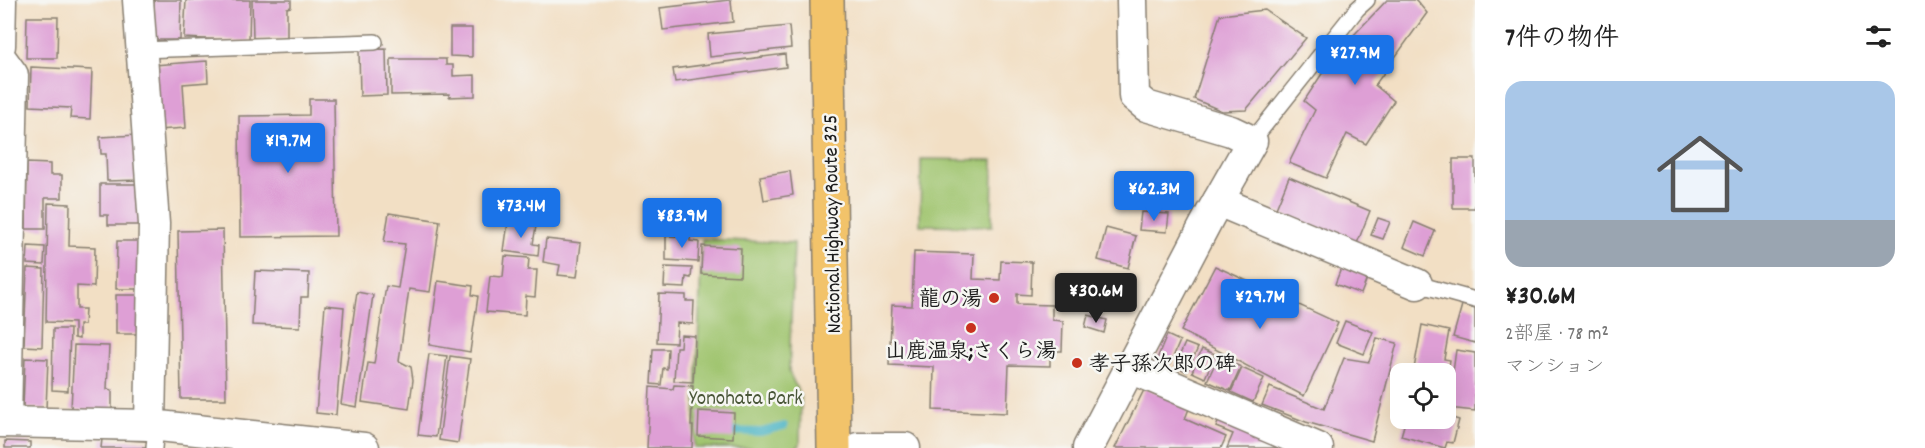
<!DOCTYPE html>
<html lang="ja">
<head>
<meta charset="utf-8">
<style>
	body { margin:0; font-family:Dekko,"Klee One",sans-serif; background:#f6f6f6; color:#222; height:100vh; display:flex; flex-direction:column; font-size:22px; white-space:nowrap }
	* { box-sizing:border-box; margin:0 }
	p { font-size:20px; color:#767676 }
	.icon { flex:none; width:33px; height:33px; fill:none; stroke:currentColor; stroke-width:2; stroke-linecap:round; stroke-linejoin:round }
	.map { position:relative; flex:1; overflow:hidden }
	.panel { display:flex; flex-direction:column; background:#fff; width:450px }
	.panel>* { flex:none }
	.controls { position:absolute; left:1390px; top:363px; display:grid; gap:12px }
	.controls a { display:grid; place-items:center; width:66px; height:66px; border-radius:12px; background:#fff; box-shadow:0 6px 24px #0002; font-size:30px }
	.price { position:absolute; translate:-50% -51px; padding:0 14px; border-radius:6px; background:#1a73e8; color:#fff; font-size:20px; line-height:39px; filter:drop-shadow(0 2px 3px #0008) }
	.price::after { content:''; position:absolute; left:50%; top:36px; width:18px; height:14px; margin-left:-9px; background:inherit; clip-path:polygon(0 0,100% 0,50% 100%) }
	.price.selected { background:#222; color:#fff }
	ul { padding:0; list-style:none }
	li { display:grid; align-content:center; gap:12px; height:318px; padding:0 30px }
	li+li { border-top:2px solid #e0e0e0 }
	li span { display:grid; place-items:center; height:186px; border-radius:18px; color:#555 }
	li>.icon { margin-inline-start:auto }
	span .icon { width:108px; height:108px; fill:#fffc; stroke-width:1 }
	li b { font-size:26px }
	h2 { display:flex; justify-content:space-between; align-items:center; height:72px; padding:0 30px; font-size:26px }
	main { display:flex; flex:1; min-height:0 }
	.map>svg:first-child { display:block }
	.green { fill:#a0c570; stroke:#5e7046; stroke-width:1.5 }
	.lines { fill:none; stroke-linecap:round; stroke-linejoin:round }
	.stream { stroke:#46b2c3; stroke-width:8 }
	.building { fill:#de9fd5 }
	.lane-casing { stroke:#877e70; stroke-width:18 }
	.street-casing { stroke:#877e70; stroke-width:33 }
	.highway-casing { stroke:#877e70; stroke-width:36 }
	.lane { stroke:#fff; stroke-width:15 }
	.street { stroke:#fff; stroke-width:30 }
	.highway { stroke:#f2c36a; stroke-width:33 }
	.poi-dot { fill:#c8321e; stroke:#f6f6f2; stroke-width:2 }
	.labels { text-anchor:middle; stroke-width:5; stroke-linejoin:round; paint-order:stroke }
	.street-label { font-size:21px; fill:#1c1c1c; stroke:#f6f6f2 }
	.poi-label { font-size:21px; font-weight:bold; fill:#1c1c1c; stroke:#f6f6f2; text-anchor:end }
	.park-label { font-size:21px; fill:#4a5739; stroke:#f6f6f2 }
</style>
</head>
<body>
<main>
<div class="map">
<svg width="1475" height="448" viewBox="0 0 1475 448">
	<rect width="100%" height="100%" fill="#f6f6f2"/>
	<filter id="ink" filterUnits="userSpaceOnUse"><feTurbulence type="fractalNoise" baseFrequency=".0167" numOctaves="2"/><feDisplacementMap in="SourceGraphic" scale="12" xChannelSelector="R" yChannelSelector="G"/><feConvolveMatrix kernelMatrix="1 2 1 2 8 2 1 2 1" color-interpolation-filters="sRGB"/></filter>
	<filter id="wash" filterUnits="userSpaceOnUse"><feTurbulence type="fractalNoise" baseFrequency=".008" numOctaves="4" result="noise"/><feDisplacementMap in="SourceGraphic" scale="24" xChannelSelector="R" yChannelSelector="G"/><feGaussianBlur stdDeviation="1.35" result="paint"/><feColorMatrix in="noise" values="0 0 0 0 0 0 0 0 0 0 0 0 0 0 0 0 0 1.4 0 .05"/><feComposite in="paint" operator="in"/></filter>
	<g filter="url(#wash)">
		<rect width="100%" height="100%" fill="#f2dfc4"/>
		<g class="green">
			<path d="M921,159L993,160L992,226L920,225Z"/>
			<path d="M702,239L794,243L789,372L801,397L800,445L795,448H694Z"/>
		</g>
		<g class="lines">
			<path class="stream" d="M725,431L761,432L784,426"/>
		</g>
		<g id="blocks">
			<g class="building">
				<path d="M154,0H181L180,40H153Z"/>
				<path d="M186,0H250L249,41L184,38Z"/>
				<path d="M252,0H291V7L287,8V38L253,39Z"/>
				<path d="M729,0H731L733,22L663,30L660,8Z"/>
				<path d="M1387,0H1416L1427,13L1375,85L1394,101L1366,144L1347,134L1326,178L1289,163L1315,110L1304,101L1333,57Z"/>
				<path d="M1265,10L1306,38L1246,110L1222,111L1194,99L1220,15Z"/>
				<path d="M27,17H58L57,58H26Z"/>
				<path d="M789,26L791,48L710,57L708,34Z"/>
				<path d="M450,28H472V57L450,56Z"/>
				<path d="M386,49L387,95L360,96L359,50Z"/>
				<path d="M785,54L786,67L675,82L673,69Z"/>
				<path d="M391,59H446V65H453V76L475,75V96L449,97V94L391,95Z"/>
				<path d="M207,61L208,82L183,84L186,128L158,130L154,65Z"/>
				<path d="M31,67L92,70L90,119L70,118L71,108L30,106Z"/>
				<path d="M309,99H334L336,236L240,237L239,116L309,115Z"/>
				<path d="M137,135L139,180L107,181L106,154H101L100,137Z"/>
				<rect x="1453" y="159" width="22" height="49"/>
				<path d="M27,163L50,164V175H62V198H45V229H26Z"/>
				<path d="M790,171L793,195L764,200L760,176Z"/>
				<path d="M1289,177L1370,211L1356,246L1275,211Z"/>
				<path d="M100,184H139V225H108V215H100Z"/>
				<path d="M48,203L70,204L69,246L95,247L94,287L77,286V309H85L84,325H79V339L74,338V323L46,322Z"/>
				<path d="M1141,212L1169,214L1167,232L1139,230Z"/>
				<path d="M389,213L440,221L430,292L409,289L399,361L411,367L413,380L409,409L362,402L368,363L374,364L386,286L398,288L405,244L384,242Z"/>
				<path d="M1378,218L1390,222L1383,239L1371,235Z"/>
				<path d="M508,222L536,226L533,244L539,245L538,256L504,251Z"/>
				<path d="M1414,222L1435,231L1425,256L1404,247Z"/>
				<path d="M1106,228L1136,236L1128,268L1098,260Z"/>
				<path d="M223,230L226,399H181L178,231Z"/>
				<path d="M666,236L690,237V241L699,242L698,262L666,260Z"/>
				<path d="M546,239L581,243L577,277L558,275L560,265L543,262Z"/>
				<path d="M117,241H142L141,289H116Z"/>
				<path d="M28,246L45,247L44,265L27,264Z"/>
				<path d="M702,246L741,248L740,276L701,274Z"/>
				<path d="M914,252L974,254L973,279L1000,280L1001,261L1032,262L1031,295L1017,294V304L1052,305V320L1063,321L1062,351H1050V366L1009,365L1007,413L933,410L934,367L889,365L892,305L912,306Z"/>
				<path d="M505,256L529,258L528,270H537L535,297L526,296L525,315L486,312L490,276L503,277Z"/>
				<path d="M1215,266L1338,323L1304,396L1181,331Z"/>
				<path d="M1342,266L1368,276L1361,294L1335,284Z"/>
				<path d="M665,267L692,268L691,278L686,277L685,288L664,287Z"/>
				<path d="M27,268L44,269L42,347L24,346Z"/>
				<path d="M255,271L309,273L308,297H301L300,327L252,325Z"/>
				<path d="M438,281L473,286L472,295L478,296L470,352L429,345Z"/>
				<path d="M357,292L373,295L357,407L341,404Z"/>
				<path d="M659,294L686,295V301H694L693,324L677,323L676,343L657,342Z"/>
				<rect x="116" y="295" width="26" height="39"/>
				<path d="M325,305L344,307L336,415L316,413Z"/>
				<path d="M1462,305L1475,309V343L1453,337Z"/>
				<path d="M1088,315L1107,320L1104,333L1085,327Z"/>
				<path d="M1345,321L1373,332L1364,354L1336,343Z"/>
				<path d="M1422,325L1449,331L1444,359L1450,360L1447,378L1446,374H1413Z"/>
				<path d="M53,329H70L68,391L52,390Z"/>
				<path d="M681,335L695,336L693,382L674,381L676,347H680Z"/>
				<path d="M1167,335L1180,341L1170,364L1157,359Z"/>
				<path d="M1377,338L1397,343L1372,441L1306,422L1262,405L1270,387L1324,409L1344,358L1369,362Z"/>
				<path d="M1185,343L1198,348L1187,372L1175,366Z"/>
				<path d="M74,345L109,346L107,389L112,390V411L71,409Z"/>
				<path d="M653,349H668L667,369L663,368L661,385L651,384Z"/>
				<path d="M1202,349L1215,354L1205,378L1192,372Z"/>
				<path d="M1456,350L1475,353V411L1448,408Z"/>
				<path d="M429,354L447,356L436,437L418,435Z"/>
				<path d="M450,356L470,359L458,443L439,440Z"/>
				<path d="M1218,357L1241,367L1230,391L1207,381Z"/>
				<path d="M25,358L48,359L46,409L23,408Z"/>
				<path d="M1242,368L1264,378L1253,402L1231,392Z"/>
				<path d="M674,385L693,386L691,426H693L692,448H647L650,387L673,389Z"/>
				<path d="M1145,388L1190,406L1185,419L1226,437L1221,448H1115Z"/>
				<path d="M699,411L734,413L733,438L698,436Z"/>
				<path d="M1221,416L1294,448H1227L1233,434L1216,427Z"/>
				<path d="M1446,416L1459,420L1453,443L1447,442L1445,448L1401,436L1406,418H1446Z"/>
				<path d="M102,439L147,441L146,448H101Z"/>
				<path d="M5,441L30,442V448H5Z"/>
			</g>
		</g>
	</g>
	<g filter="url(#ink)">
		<use href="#blocks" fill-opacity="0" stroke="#877e70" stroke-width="1.5"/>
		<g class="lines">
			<defs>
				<g id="lane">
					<path d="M140,50L375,42"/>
					<path d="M1252,141L1357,9L1367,0"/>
					<path d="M1417,284L1475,300"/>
					<path d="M154,448L156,426"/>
				</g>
				<g id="street">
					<path d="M138,0L154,224L150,425"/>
					<path d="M0,46L1,0"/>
					<path d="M0,57L13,75L6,422"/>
					<path d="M1218,201L1417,284"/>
					<path d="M1128,367L1318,448"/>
					<path d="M0,422L150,425L364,448"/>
					<path d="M858,448H905"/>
					<path d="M1088,448L1210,215L1252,141L1231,131L1146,106L1134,96L1132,0"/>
				</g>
				<path id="highway" d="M827,0L834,448"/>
			</defs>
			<use href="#lane" class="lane-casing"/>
			<use href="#street" class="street-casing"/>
			<use href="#highway" class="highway-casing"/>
			<use href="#lane" class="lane"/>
			<use href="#street" class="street"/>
			<use href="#highway" class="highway"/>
		</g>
	</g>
	<g class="poi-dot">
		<circle cx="994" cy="298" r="6"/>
		<circle cx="971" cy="328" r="6"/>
		<circle cx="1077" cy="363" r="6"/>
	</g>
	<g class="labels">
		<g class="street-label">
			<text transform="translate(831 224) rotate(-91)" y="7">National Highway Route 325</text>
		</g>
		<g class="poi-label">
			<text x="982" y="305">龍の湯</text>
			<text x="971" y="357" text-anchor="middle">山鹿温泉;さくら湯</text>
			<text x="1089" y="370" text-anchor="start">孝子孫次郎の碑</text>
		</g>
		<g class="park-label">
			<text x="746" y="404">Yonohata Park</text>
		</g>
	</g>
</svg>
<div class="controls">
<a><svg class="icon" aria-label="locate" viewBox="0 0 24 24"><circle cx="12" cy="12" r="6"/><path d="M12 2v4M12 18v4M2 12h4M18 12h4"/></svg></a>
</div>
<b class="price" style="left:1355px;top:86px">¥27.9M</b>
<b class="price" style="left:288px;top:174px">¥19.7M</b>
<b class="price" style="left:1154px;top:222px">¥62.3M</b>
<b class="price" style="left:521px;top:239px">¥73.4M</b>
<b class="price" style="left:682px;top:249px">¥83.9M</b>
<b class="price selected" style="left:1096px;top:324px">¥30.6M</b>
<b class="price" style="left:1260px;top:330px">¥29.7M</b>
</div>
<section class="panel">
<h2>7件の物件<svg class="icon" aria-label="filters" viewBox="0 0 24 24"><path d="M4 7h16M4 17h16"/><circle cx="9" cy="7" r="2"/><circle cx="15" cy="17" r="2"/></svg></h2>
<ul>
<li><span style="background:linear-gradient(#a9c7e8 75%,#9aa5b1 0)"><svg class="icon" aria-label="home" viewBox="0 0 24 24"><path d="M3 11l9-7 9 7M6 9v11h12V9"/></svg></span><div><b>¥30.6M</b><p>2部屋 · 78 m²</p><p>マンション</p></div></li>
</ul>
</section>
</main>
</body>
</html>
